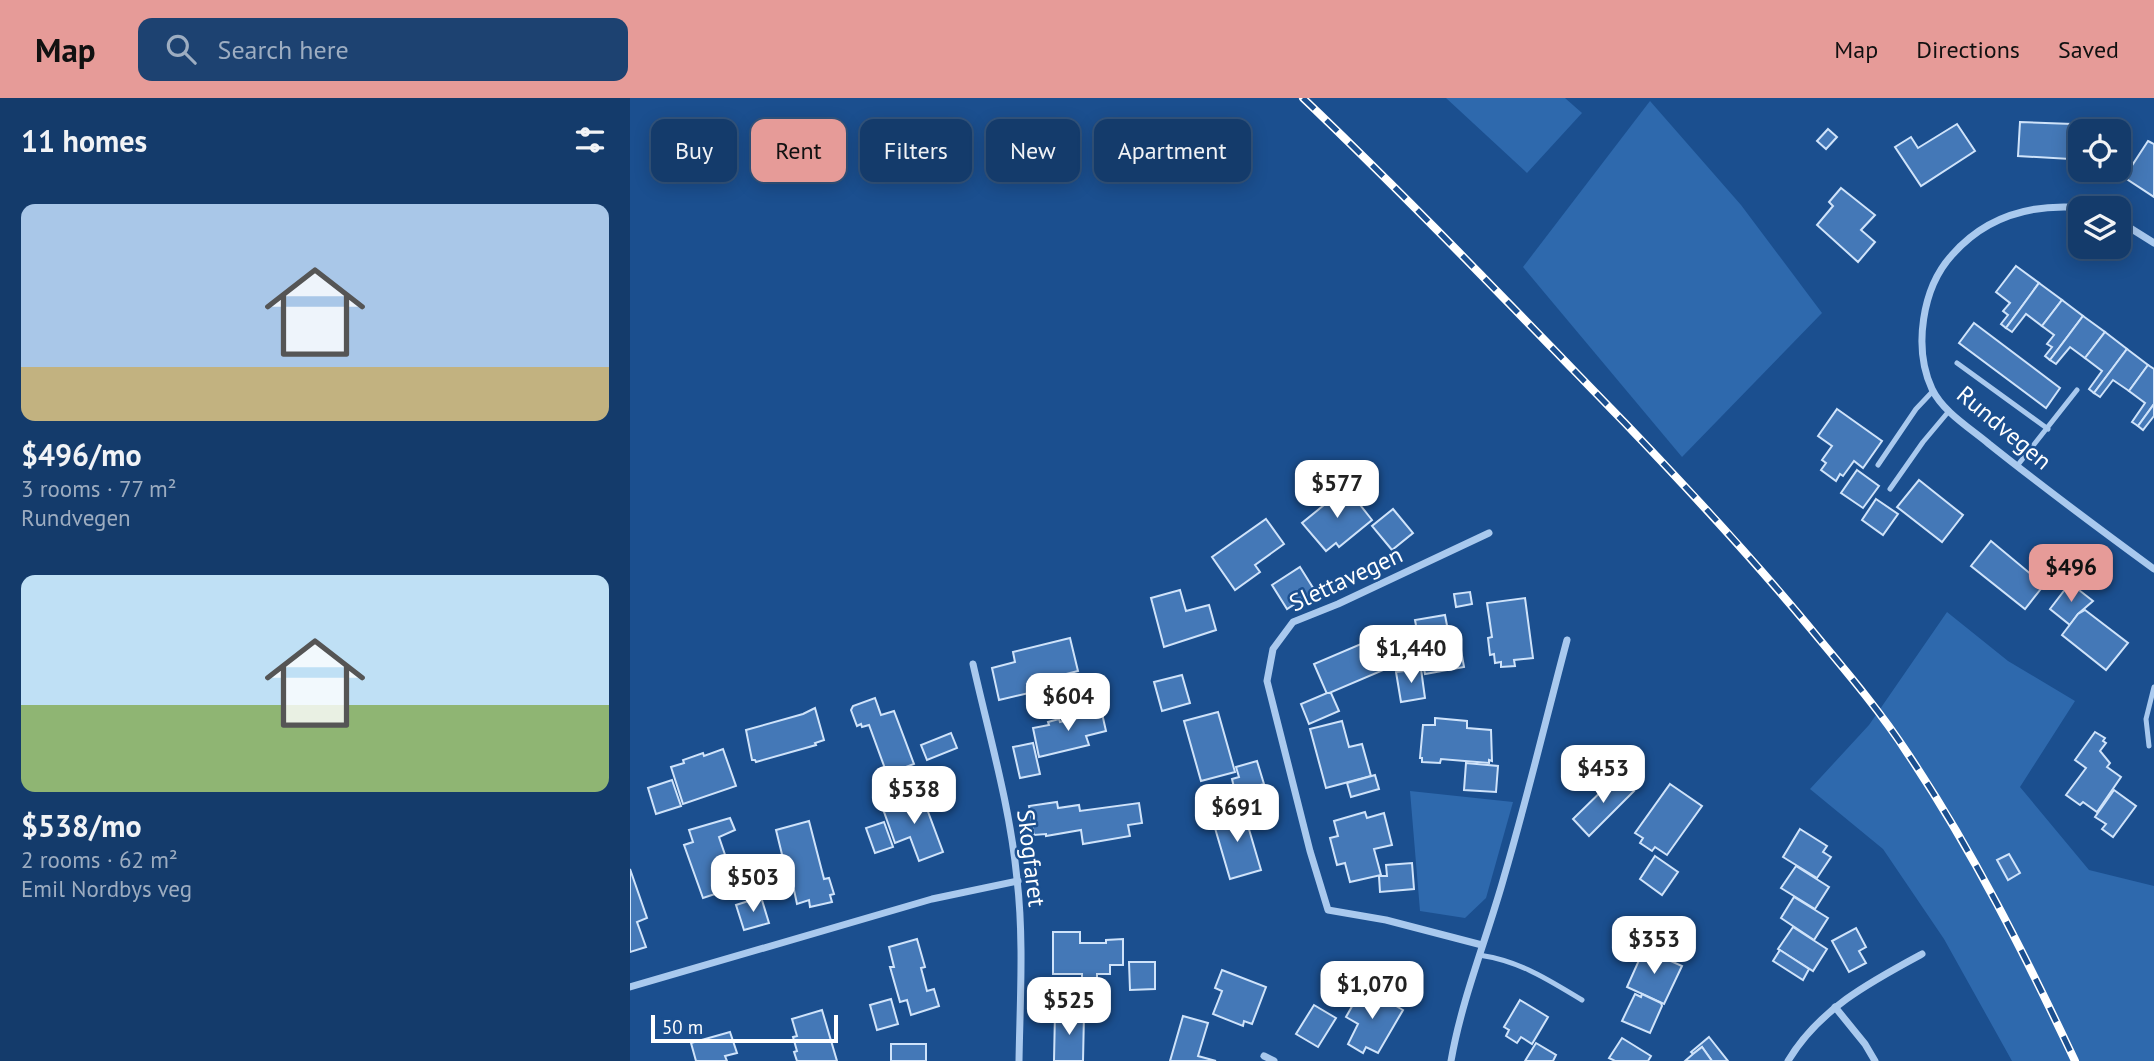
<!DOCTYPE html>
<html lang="en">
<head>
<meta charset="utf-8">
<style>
	body { margin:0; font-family:"PT Sans",sans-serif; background:#1d4271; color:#f1f3f6; height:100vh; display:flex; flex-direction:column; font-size:26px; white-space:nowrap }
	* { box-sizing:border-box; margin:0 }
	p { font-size:23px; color:#9dadc1 }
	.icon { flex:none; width:38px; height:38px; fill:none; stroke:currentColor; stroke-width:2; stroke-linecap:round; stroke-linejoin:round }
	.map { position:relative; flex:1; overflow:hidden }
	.side { display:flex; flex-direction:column; background:#143b6b; width:630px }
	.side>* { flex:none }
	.guide { position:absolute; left:21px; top:21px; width:665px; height:63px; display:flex; gap:14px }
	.tools { position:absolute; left:1438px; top:21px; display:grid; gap:14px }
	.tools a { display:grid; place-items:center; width:63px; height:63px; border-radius:14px; background:#143b6b; box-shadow:0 4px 18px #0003,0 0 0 2px #33557e; font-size:35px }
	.scale { position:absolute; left:21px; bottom:18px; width:187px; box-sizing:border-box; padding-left:7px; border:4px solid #fff; border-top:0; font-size:19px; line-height:24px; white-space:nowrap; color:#fff; -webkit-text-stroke:5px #1b4f8f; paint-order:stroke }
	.price { position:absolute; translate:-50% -60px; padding:0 16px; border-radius:14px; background:#fff; color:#222; font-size:23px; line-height:46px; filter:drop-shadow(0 2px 4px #0008) }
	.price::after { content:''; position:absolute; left:50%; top:42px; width:21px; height:16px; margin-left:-10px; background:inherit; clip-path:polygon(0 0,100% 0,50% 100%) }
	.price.active { background:#e69b98; color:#111 }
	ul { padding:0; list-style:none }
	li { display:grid; align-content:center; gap:14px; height:371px; padding:0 21px }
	li span { display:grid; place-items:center; height:217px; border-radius:14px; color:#555 }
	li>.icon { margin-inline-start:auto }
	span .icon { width:126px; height:126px; fill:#fffc; stroke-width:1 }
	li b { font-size:30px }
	h2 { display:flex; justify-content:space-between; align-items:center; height:84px; padding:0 21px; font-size:30px }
	.chip { padding:0 24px; border-radius:14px; background:#143b6b; box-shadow:0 4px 18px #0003,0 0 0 2px #33557e; font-size:24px; line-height:63px }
	.chip.active { background:#e69b98; color:#111 }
	header { display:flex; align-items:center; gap:42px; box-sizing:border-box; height:98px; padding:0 35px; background:#e69b98; color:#111 }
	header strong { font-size:33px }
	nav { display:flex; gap:38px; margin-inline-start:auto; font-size:24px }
	.search { width:490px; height:63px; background:#1d4271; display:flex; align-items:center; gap:18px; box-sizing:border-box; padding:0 24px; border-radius:14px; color:#9dadc1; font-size:26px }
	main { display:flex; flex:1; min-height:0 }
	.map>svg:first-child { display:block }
	.green { fill:#2e69ad }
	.building { fill:#4478b7; stroke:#cfe3fa; stroke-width:2 }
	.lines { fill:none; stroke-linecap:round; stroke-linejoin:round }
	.service { stroke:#a9c9ee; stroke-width:5 }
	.minor { stroke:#a9c9ee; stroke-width:7 }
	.rail-casing { stroke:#fff; stroke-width:8 }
	.rail { stroke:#1b4f8f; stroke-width:5; stroke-dasharray:16; stroke-linecap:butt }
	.labels { text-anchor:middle; stroke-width:5; stroke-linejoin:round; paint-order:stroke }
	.street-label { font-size:24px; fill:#fff; stroke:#1b4f8f }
</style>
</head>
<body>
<header>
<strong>Map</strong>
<div class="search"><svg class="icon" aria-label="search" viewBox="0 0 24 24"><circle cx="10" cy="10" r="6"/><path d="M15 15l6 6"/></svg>Search here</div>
<nav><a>Map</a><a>Directions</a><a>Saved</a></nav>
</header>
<main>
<section class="side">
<h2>11 homes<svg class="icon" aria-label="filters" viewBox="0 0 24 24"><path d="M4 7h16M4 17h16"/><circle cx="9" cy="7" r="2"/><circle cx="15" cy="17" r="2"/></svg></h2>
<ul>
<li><span style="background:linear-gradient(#a9c7e8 75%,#c2b280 0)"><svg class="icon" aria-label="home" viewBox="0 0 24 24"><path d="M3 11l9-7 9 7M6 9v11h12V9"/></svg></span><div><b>$496/mo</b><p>3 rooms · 77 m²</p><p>Rundvegen</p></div></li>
<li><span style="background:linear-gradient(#bfe0f5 60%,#8fb573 0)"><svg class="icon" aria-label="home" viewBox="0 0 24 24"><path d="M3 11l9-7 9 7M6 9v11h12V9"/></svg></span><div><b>$538/mo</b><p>2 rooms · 62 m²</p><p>Emil Nordbys veg</p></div></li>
</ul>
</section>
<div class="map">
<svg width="1524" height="963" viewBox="0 0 1524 963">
	<rect width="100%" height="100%" fill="#1b4f8f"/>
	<g class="green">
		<path d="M816,0H935L952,15L897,75Z"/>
		<path d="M1020,3L1111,107L1192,215L1052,359L893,169Z"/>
		<path d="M1317,514L1378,563L1445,603L1390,689L1459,772L1524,788V963H1382L1314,841L1253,751L1180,691L1239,627Z"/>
		<path d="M780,693L883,704L856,800L835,820L790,813Z"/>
	</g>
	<g class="building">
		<path d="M1390,24L1442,26L1440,61L1388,58Z"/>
		<path d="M1327,26L1345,53L1291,88L1265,49L1281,39L1288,50Z"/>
		<path d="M1198,31L1207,39L1196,51L1187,43Z"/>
		<path d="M1518,43L1524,46V99L1489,76L1493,70L1501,69Z"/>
		<path d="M1211,90L1245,117L1231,132L1245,144L1228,164L1187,127L1203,108L1199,104Z"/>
		<path d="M1386,168L1409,185L1376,230L1371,226L1378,217L1373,213L1380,205L1366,194Z"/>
		<path d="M1409,185L1432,202L1412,228L1396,216L1382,234L1376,230Z"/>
		<path d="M1432,202L1453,218L1420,262L1415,258L1422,249L1417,246L1424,237L1412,228Z"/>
		<path d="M1453,218L1475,234L1455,260L1440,249L1426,266L1420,262Z"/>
		<path d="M1344,225L1430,290L1416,310L1329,245Z"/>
		<path d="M1475,234L1497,251L1464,295L1459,291L1472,273L1455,260Z"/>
		<path d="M1497,251L1518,267L1499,293L1483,282L1470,299L1464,295Z"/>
		<path d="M1518,267L1524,271V306L1508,328L1502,324L1515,305L1499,293Z"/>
		<path d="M1524,306V318L1513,332L1508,328Z"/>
		<path d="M1207,311L1252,343L1233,370L1224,363L1213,378L1210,376L1206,383L1191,372L1196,365L1192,362L1202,348L1188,338Z"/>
		<path d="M1227,372L1249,388L1233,410L1211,395Z"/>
		<path d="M1289,382L1333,417L1312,444L1267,409Z"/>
		<path d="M716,389L742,422L709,449L706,445L696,453L672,425Z"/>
		<path d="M1246,401L1268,416L1253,437L1232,422Z"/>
		<path d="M763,411L783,435L762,452L742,428Z"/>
		<path d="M636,421L654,446L625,467L630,474L605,492L582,459Z"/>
		<path d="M1361,443L1414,487L1395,511L1341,468Z"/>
		<path d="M670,469L685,493L657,511L642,487Z"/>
		<path d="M1440,485L1463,503L1448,516L1440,527L1420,511Z"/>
		<path d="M550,492L556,513L579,507L586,532L534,549L521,500Z"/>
		<path d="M840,494L842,506L826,509L824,496Z"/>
		<path d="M895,500L903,560L884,562L885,568L871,569V564L865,565L864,556L860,557L858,540L862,539L857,505Z"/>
		<path d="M1455,512L1498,545L1476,572L1432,537L1448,516Z"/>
		<path d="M815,517L820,543L829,541L834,569L795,576L785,522Z"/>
		<path d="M440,540L448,573L397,586L399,595L369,602L362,570L385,564L383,554Z"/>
		<path d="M745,540L758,570L697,596L684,566Z"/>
		<path d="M791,571L795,600L771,604L766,574Z"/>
		<path d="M552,577L560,605L532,613L524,584Z"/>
		<path d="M697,595H701L709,613L679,626L671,606Z"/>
		<path d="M245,600L251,617L264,613L284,666L257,676L239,627L232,629L231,626L227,628L221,612L223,608Z"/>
		<path d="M185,610L194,642L185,645L186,647L126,664L125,662H122L116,632L173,616Z"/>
		<path d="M471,611L476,633L456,638L459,647L409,659L403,630L419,627L418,624L429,621L430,624L448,620L447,616Z"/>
		<path d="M588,614L605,674L571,683L554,623Z"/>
		<path d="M805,620L837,623V630L861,632L862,663L859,662V665L811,661L810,665L792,664V660H790L793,627H805Z"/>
		<path d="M712,623L719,649L732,646L741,678L696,690L680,631Z"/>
		<path d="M1465,634L1475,640L1473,643L1476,645L1470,653L1480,665L1477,669L1491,679L1467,714L1453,704L1450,707L1436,697L1456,670L1445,662Z"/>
		<path d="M321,635L327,650L297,662L291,647Z"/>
		<path d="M403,645L410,676L390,680L383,649Z"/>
		<path d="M93,651L106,688L53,706L41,669L54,665L53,662L73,655L74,658Z"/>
		<path d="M627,663L634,686L605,694L602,681L609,679L606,669Z"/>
		<path d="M836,665L868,668L866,694L834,692Z"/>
		<path d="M745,677L749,691L721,699L717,685Z"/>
		<path d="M988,677L1004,693L959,738L943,721Z"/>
		<path d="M42,682L51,708L26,716L18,690Z"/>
		<path d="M1040,686L1072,708L1037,757L1025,749L1022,753L1010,745L1013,740L1005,735Z"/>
		<path d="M1484,692L1506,708L1483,739L1472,731L1476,726L1465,719Z"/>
		<path d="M291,695L313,754L289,763L280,739L265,745L253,711Z"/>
		<path d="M427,704L428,710L449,707L450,713L509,705L512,725L498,727L500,738L453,746L451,732L416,738V736L404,737L399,708Z"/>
		<path d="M613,711L631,772L600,781L582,720Z"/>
		<path d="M735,714L737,720L754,715L762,747L744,751L751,777L720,784L715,765L707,767L700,740L708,738L704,723Z"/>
		<path d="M100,720L105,732L89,739L106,789L73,800L54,747L63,744L59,732Z"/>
		<path d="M179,723L194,781L199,780L204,796L200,797L202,804L180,809L179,802L167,806L164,792L161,793L146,732Z"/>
		<path d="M254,724L263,749L245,755L236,730Z"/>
		<path d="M1170,731L1197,748L1193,754L1201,759L1187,780L1153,759Z"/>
		<path d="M1379,756L1390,775L1378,782L1367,762Z"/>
		<path d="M1025,758L1048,774L1032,797L1010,781Z"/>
		<path d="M782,765L784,791L750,794L749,778H757L756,767Z"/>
		<path d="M1166,768L1199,789L1185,811L1151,790Z"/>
		<path d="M0,771L17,820L7,824L16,849L0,854Z"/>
		<path d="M131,799L139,825L114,832L106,807Z"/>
		<path d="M1164,799L1198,820L1184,842L1151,820Z"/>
		<path d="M1163,829L1197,851L1183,873L1148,851Z"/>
		<path d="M1226,830L1236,849L1229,853L1236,865L1219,874L1202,843Z"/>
		<path d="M423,834H450V845H476V842L493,841V867H480V876H467V884H452V876H423Z"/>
		<path d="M287,841L295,869L291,870L297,893L304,891L309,908L281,917L277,902L270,904L260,869H264L259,849Z"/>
		<path d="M1014,851L1052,868L1034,906L997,889Z"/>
		<path d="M1150,852L1179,871L1173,882L1143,863Z"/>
		<path d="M499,864H525V891L500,892Z"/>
		<path d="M592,872L636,889L622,926L614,923L613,928L583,916L592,893L585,890Z"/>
		<path d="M733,889L773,912L748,955L736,949L733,955L718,946L728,926L716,919Z"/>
		<path d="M1005,896L1011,899L1012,896L1031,905L1032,908L1020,935L992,923Z"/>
		<path d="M261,901L268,926L247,932L240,907Z"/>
		<path d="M890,902L918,919L902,946L891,939L887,945L876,938L879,932L874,929Z"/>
		<path d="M684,907L706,920L688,949L666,936Z"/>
		<path d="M192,912L207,963H167L164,954L167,953L163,939L167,938L162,921Z"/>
		<path d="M425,914L454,915L453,963H424Z"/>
		<path d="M553,918L578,925L568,958L586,963H540Z"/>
		<path d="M100,934L107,955L95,958L97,963H66L61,945Z"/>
		<path d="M1079,939L1098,963H1082L1072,949L1063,956L1061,954Z"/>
		<path d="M992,940L1021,958L1018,963H985L979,960Z"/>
		<path d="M906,945L926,957L923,963H895Z"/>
		<rect x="261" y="946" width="35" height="17"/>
		<path d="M1072,949L1082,963H1055L1063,956Z"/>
	</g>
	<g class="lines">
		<g class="service">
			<path d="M1327,265L1418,331"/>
			<path d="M1248,367L1286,311L1303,293"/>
			<path d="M1387,368L1447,292"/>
			<path d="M1260,391L1293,344L1319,313"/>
			<path d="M1519,648L1516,621L1524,589"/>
			<path d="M849,857C890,863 917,881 952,902"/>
		</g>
		<g class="minor">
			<path d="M1456,110C1405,105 1357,117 1322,157C1292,190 1283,250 1302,291C1313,314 1340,330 1359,346C1413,389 1468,430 1524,471"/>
			<path d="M1489,123L1524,145"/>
			<path d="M343,566C359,637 380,708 387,781C394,841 390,903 389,963"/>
			<path d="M852,847L756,822L698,812L680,753L637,583L643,551L663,524L708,506L859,435"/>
			<path d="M0,889L302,801L388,783"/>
			<path d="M1205,909L1235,946L1245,963"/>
			<path d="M634,958L644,963"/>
			<path d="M821,963C832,900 857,840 874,779C897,701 916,621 937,542"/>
			<path d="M1158,963C1189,911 1240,884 1292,856"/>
		</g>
		<defs>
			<path id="rail" d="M673,0C783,105 888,215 994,324C1062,395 1128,466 1190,542C1221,579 1252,616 1278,656C1343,753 1395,857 1445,963"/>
		</defs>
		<use href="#rail" class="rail-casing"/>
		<use href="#rail" class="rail"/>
	</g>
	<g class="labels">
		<g class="street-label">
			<text transform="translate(1374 330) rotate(40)" y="8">Rundvegen</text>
			<text transform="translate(716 481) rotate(-25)" y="8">Slettavegen</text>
			<text transform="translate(401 760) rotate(83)" y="8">Skogfaret</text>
		</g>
	</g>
</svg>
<div class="tools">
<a><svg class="icon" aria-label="locate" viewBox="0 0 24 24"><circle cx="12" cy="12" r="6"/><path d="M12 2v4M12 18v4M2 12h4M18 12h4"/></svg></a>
<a><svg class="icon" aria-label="layers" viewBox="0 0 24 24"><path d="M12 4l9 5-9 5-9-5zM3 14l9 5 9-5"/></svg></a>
</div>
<div class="scale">50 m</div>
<b class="price" style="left:707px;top:422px">$577</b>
<b class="price active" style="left:1441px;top:506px">$496</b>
<b class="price" style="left:781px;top:587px">$1,440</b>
<b class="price" style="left:438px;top:635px">$604</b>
<b class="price" style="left:973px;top:707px">$453</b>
<b class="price" style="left:284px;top:728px">$538</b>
<b class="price" style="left:607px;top:746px">$691</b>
<b class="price" style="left:123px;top:816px">$503</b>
<b class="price" style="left:1024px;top:878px">$353</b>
<b class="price" style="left:742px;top:923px">$1,070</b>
<b class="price" style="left:439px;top:939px">$525</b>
<div class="guide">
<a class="chip">Buy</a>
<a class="chip active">Rent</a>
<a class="chip">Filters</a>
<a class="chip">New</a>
<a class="chip">Apartment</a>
</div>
</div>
</main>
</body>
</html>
